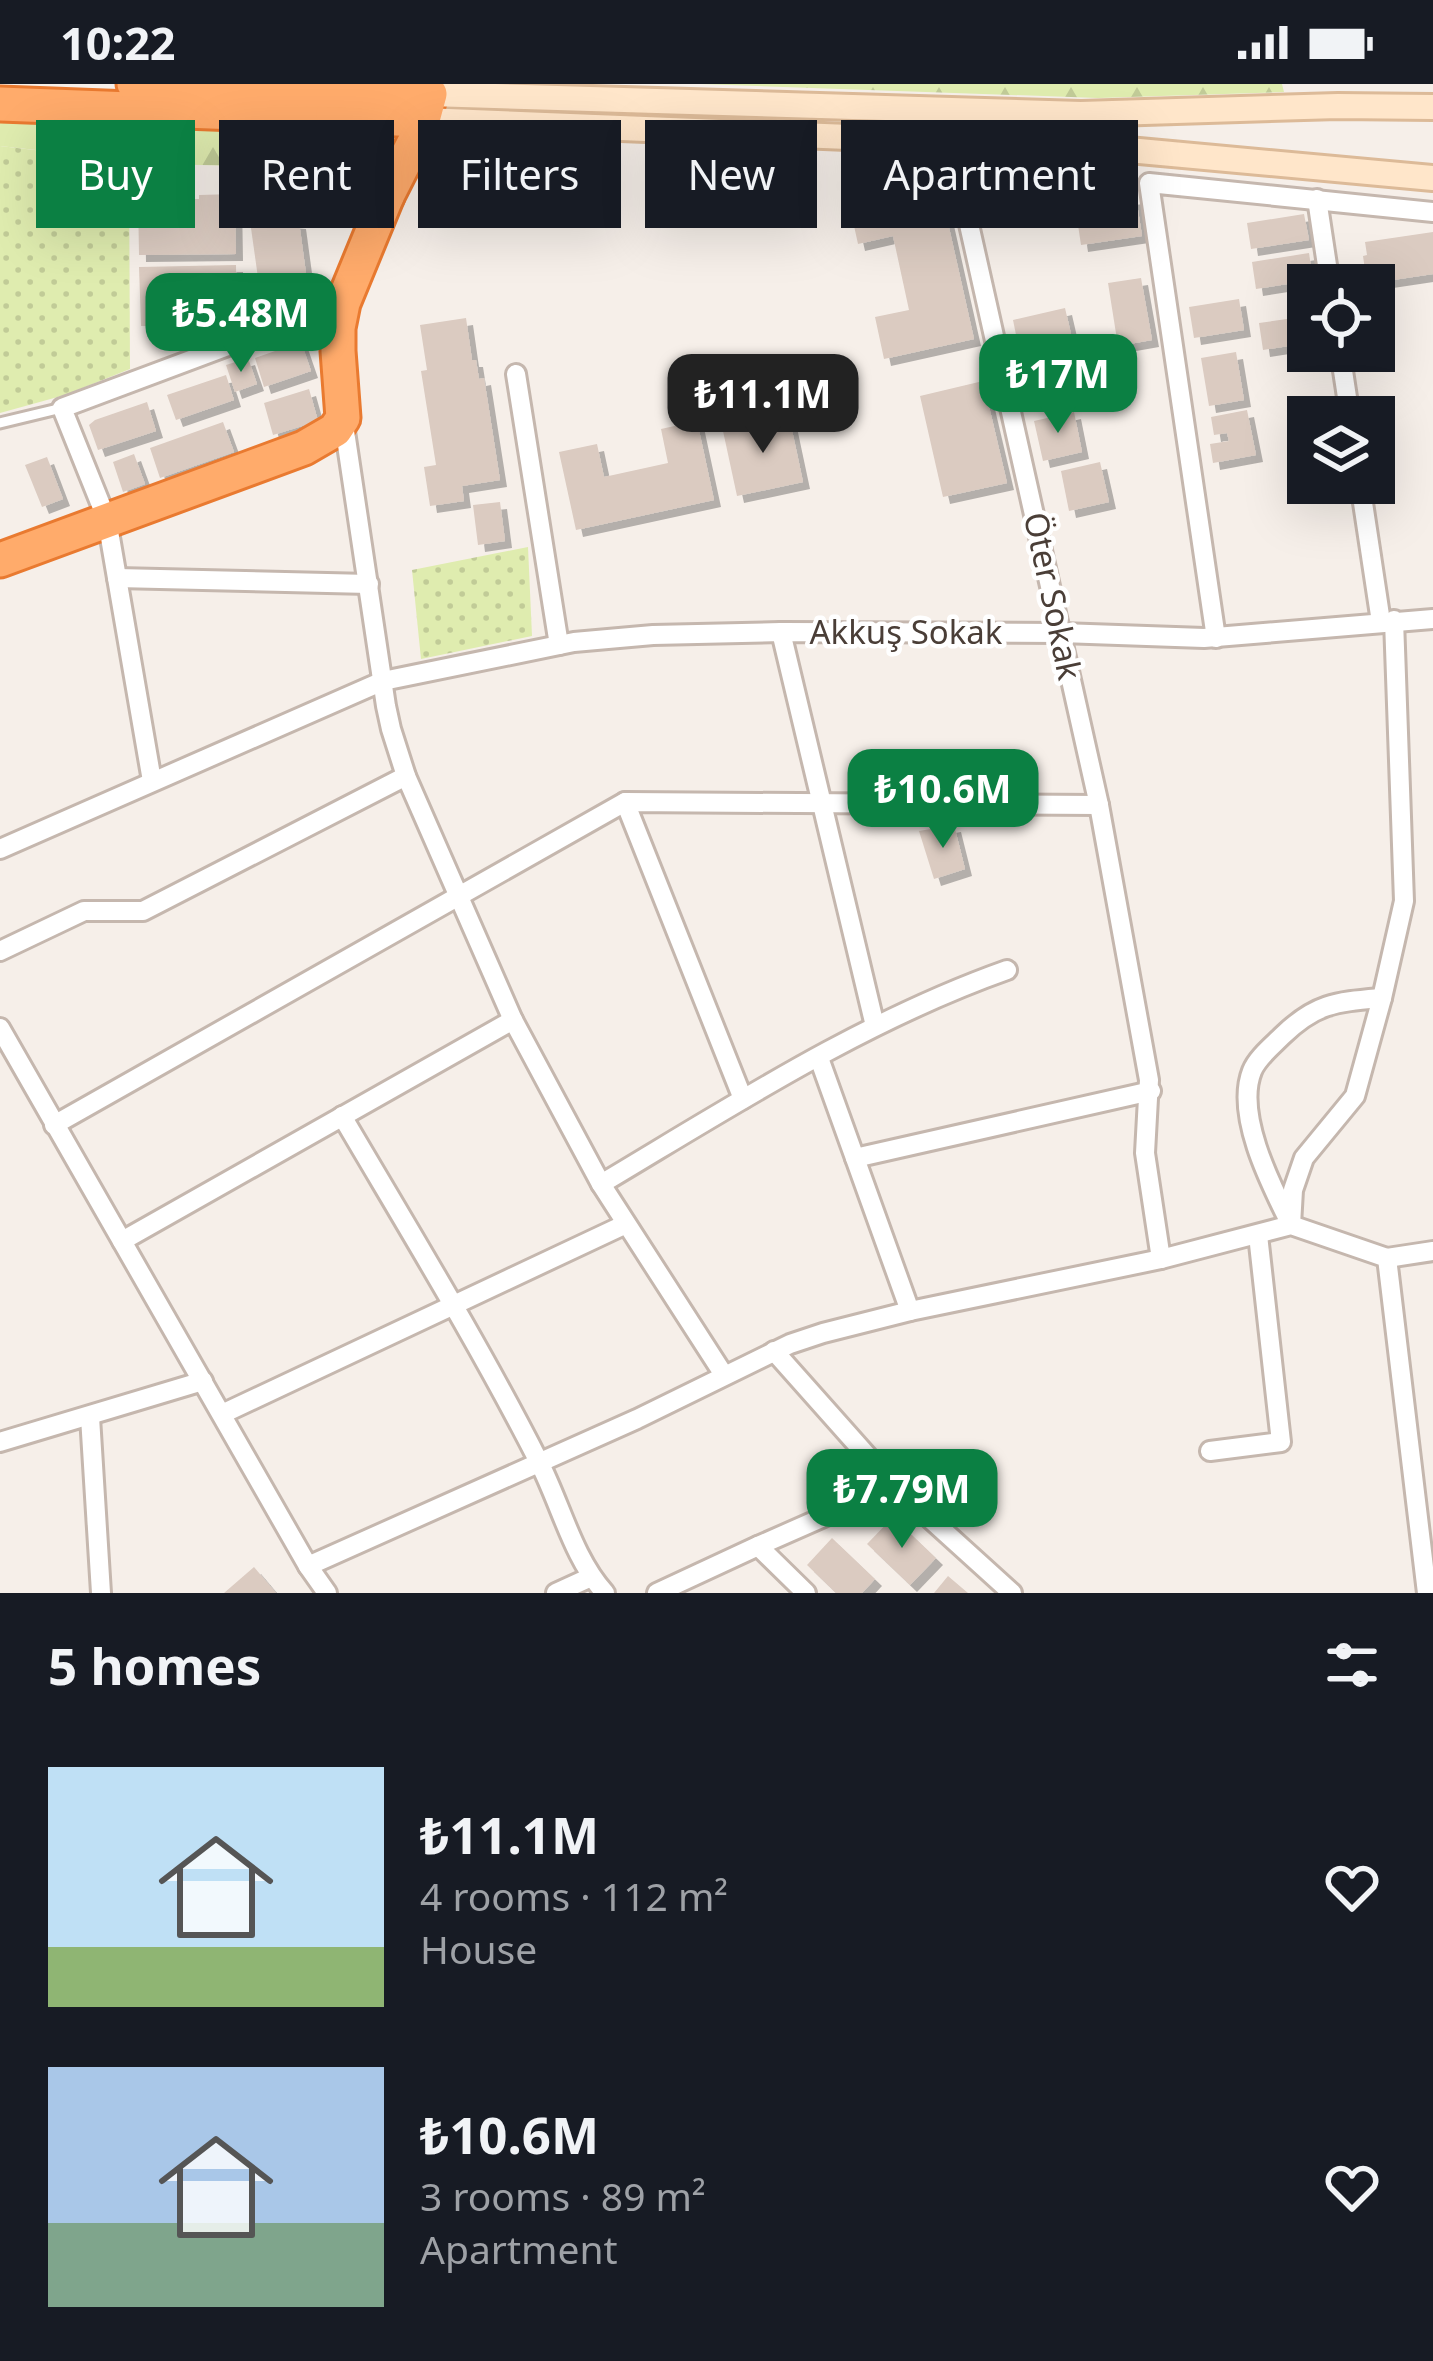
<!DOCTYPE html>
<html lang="en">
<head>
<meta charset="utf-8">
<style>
	body { margin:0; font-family:"Noto Sans",sans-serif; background:#20242c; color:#f1f3f6; height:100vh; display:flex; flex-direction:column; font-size:45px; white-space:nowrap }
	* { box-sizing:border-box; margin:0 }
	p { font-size:39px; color:#9ea1a6 }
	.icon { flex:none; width:66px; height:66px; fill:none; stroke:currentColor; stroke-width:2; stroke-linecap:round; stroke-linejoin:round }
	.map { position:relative; height:1509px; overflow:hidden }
	.side { display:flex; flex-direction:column; background:#171b24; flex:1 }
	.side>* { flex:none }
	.guide { position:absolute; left:36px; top:36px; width:1362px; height:108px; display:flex; gap:24px }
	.buttons { position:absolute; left:1287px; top:180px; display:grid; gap:24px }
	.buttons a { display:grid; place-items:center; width:108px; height:108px; border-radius:0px; background:#171b24; box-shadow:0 12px 48px #0002; font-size:60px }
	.price { position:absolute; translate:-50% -102px; padding:0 27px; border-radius:24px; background:#0b8043; color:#fff; font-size:39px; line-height:78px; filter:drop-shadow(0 3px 6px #0008) }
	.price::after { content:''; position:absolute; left:50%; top:72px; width:36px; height:27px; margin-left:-18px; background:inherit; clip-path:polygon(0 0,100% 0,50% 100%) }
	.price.current { background:#222; color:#fff }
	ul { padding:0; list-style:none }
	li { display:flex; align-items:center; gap:36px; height:300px; padding:0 48px }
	li span { display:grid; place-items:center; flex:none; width:336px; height:240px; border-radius:0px; color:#555 }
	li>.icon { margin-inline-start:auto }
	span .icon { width:144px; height:144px; fill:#fffc; stroke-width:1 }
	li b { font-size:51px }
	h2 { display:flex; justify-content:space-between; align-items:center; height:144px; padding:0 48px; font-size:51px }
	.pill { padding:0 42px; border-radius:0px; background:#171b24; box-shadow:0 12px 48px #0002; font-size:42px; line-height:108px }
	.pill.current { background:#0b8043; color:#fff }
	.status { display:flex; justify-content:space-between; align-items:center; height:84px; padding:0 60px; background:#171b24; direction:ltr }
	.status svg { height:33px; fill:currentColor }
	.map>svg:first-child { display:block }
	.grass { fill:url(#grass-dots) }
	.forest { fill:url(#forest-firs) }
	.building { fill:#dbcbc1; filter:url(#shadow) }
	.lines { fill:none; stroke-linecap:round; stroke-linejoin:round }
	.lane-casing { stroke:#c5b7ae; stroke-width:15 }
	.street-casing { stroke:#c5b7ae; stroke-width:24 }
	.secondary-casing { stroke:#dcba98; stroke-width:30 }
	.highway-casing { stroke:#e97a30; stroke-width:39 }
	.lane { stroke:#fff; stroke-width:9 }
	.street { stroke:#fff; stroke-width:18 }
	.secondary { stroke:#ffe6ca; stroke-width:24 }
	.highway { stroke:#ffab6b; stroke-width:33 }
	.labels { text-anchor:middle; stroke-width:9; stroke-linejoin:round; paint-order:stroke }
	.street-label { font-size:33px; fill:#4a3e37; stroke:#fff }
</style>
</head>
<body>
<div class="status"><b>10:22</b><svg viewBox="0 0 49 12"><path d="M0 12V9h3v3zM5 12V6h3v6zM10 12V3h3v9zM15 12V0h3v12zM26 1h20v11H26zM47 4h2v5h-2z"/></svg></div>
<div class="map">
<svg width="1433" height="1509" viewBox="0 0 1433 1509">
	<defs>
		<pattern id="grass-dots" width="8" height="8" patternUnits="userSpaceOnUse" patternTransform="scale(3)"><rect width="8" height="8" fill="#dfecaf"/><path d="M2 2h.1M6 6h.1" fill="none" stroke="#c1cb97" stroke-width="1.8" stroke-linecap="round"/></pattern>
		<pattern id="forest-firs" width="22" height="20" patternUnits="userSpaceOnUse" patternTransform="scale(3)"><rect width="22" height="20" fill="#dfecaf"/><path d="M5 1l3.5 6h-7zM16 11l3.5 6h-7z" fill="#c1cb97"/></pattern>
		<filter id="shadow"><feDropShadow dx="7" dy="7" stdDeviation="0" flood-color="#0004"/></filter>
	</defs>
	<rect width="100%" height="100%" fill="#f6efe9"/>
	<g class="grass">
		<path d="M309,50L339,54L348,58L370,104L362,121L345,136H338L335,130L338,78L316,71L318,65Z"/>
		<path d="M0,62L129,77L130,285L65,311L0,329Z"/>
		<path d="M528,463L532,552L421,575L412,486Z"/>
	</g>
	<g class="forest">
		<path d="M700,0H1282L1284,8L1098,14Z"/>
		<path d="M0,32L309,49L318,65L314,84L162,80L0,62Z"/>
	</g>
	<g class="building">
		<path d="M939,99L974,255L884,275L875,233L909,226L893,152L858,160L849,119Z"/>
		<path d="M235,110L236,170L139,171L138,112L177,111V115H199V111Z"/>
		<path d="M1136,113L1142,152L1081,161L1075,121Z"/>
		<path d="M1304,130L1309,156L1251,165L1247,139Z"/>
		<path d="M261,135L299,138L307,197L261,215L250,137Z"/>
		<path d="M1433,148V190L1373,199L1370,185L1365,186L1363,172L1367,171L1365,158Z"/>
		<path d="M1309,169L1313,196L1256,205L1252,178Z"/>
		<path d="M236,181L237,240L201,241V237H180V242H141L139,183Z"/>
		<path d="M1141,194L1152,256L1118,262L1108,199Z"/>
		<path d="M1239,215L1244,246L1194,254L1189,223Z"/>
		<path d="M1065,224L1074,263L1021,275L1013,236Z"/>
		<path d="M1308,232V259L1263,266L1259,239Z"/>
		<path d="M466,234L472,276H476L479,295L484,294L500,396L462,402L464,417L430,422L424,383L436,381L421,287L427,286L420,241Z"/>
		<path d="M301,258L311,287L264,303L255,274Z"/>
		<path d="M1236,268L1244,316L1209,322L1201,274Z"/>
		<path d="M248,274L257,300L235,308L226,281Z"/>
		<path d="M226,291L234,316L176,336L167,311Z"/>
		<path d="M983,297L1007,399L943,413L920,312Z"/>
		<path d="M309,305L318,337L273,351L264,319Z"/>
		<path d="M147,318L156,347L98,366L89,341L95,336Z"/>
		<path d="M1247,326L1256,371L1213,379L1210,360L1229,357L1227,349L1214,351L1211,333Z"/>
		<path d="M1074,328L1082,368L1043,377L1034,337Z"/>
		<path d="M789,332L803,398L737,412L723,347Z"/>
		<path d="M697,337L714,416L576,446L559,368L597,360L604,393L668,379L661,345Z"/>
		<path d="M223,338L234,368L160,394L150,364Z"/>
		<path d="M134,370L145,400L123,408L113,378Z"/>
		<path d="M47,373L63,415L42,423L25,381Z"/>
		<path d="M1100,378L1109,418L1069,427L1061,387Z"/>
		<path d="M500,418L505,457L478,461L473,421Z"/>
		<path d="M954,741L965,785L934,795L919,747Z"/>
		<path d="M893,1433L936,1474L910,1501L867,1460Z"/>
		<path d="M832,1454L875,1495L862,1509H836L807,1481Z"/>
		<path d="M254,1483L276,1509H224Z"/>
		<path d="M948,1492L968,1509H934Z"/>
	</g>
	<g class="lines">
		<defs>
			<path id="lane" d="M0,339L62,324"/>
			<g id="street">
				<path d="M1317,115L1330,201"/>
				<path d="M968,136L1099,721L1149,996L1145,1069L1161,1175"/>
				<path d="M1340,267L1350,333"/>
				<path d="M516,290L559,561"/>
				<path d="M343,334L386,622L391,645L406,692L513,936L601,1100L724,1291"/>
				<path d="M1360,399L1381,538"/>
				<path d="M117,494L369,500"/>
				<path d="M781,548L875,942"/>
				<path d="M1216,554L1149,99L1433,128"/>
				<path d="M152,697L107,436L62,324L343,219"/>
				<path d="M625,718L743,1015"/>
				<path d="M0,765L383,597L574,558L653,551L781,548L1061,549L1204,554L1433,535"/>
				<path d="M0,867L84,827H143L406,692"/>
				<path d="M0,944L308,1482L327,1509"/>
				<path d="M819,974L910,1227"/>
				<path d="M342,1032C409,1146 479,1260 539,1378C561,1421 573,1474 605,1509"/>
				<path d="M54,1041L625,718L1099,721"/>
				<path d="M855,1074L1151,1007"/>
				<path d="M601,1100C732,1022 863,937 1007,886"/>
				<path d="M1289,1137C1270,1099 1235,1030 1252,987C1257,974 1272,962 1282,952C1316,919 1336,918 1382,914"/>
				<path d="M1291,1141L1293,1106L1304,1074L1355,1012L1382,914L1404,817L1394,536"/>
				<path d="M122,1157L513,936"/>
				<path d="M1387,1174L1433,1167"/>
				<path d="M774,1267L894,1402"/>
				<path d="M222,1330L626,1140"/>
				<path d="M90,1333L101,1509"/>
				<path d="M0,1358L203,1297"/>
				<path d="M1210,1367L1281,1358L1258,1151"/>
				<path d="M758,1462L894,1402L1012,1509"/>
				<path d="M308,1482L637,1335L790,1260L823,1249L910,1227L1161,1175L1291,1141L1387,1174L1427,1509"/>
				<path d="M556,1509L591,1493"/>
				<path d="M657,1509L758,1462L806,1509"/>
			</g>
			<g id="secondary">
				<path d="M430,10L1081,30L1338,22L1433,23"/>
				<path d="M423,36L1096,63L1433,94"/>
			</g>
			<g id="highway">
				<path d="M0,20L423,36"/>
				<path d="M333,30C363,52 376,77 387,112"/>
				<path d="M0,476L304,364L335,346L343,334L338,267V244L343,219L387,112L420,47L430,10L134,0"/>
			</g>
		</defs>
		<use href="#lane" class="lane-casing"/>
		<use href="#street" class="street-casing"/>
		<use href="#secondary" class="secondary-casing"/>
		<use href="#highway" class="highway-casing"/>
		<use href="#lane" class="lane"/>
		<use href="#street" class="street"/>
		<use href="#secondary" class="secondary"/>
		<use href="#highway" class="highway"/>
	</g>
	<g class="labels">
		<g class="street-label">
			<text transform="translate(1053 512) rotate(78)" y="12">Öter Sokak</text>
			<text x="906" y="560">Akkuş Sokak</text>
		</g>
	</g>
</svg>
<div class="buttons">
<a><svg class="icon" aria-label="locate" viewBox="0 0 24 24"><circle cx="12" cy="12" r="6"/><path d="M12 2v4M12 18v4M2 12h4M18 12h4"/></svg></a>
<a><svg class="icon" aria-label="layers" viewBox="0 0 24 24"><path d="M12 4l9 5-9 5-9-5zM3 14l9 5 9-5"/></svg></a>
</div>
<b class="price" style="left:241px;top:291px">₺5.48M</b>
<b class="price" style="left:1058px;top:352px">₺17M</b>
<b class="price current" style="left:763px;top:372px">₺11.1M</b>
<b class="price" style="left:943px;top:767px">₺10.6M</b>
<b class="price" style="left:902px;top:1467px">₺7.79M</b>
<div class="guide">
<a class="pill current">Buy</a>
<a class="pill">Rent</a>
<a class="pill">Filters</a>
<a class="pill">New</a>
<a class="pill">Apartment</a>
</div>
</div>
<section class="side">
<h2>5 homes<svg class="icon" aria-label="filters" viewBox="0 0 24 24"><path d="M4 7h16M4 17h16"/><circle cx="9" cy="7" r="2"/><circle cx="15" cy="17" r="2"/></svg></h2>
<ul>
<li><span style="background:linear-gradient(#bfe0f5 75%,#8fb573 0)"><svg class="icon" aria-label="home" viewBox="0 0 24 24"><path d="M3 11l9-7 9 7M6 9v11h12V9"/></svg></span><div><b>₺11.1M</b><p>4 rooms · 112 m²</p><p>House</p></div><svg class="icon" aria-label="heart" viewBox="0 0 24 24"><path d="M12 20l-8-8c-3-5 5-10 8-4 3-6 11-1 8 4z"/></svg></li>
<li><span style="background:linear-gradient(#a9c7e8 65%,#7fa58c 0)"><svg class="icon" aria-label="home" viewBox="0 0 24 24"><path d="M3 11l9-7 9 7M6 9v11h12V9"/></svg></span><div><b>₺10.6M</b><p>3 rooms · 89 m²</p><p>Apartment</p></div><svg class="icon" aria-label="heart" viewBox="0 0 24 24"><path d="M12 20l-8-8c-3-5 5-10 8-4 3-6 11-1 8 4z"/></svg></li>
</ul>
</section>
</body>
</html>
